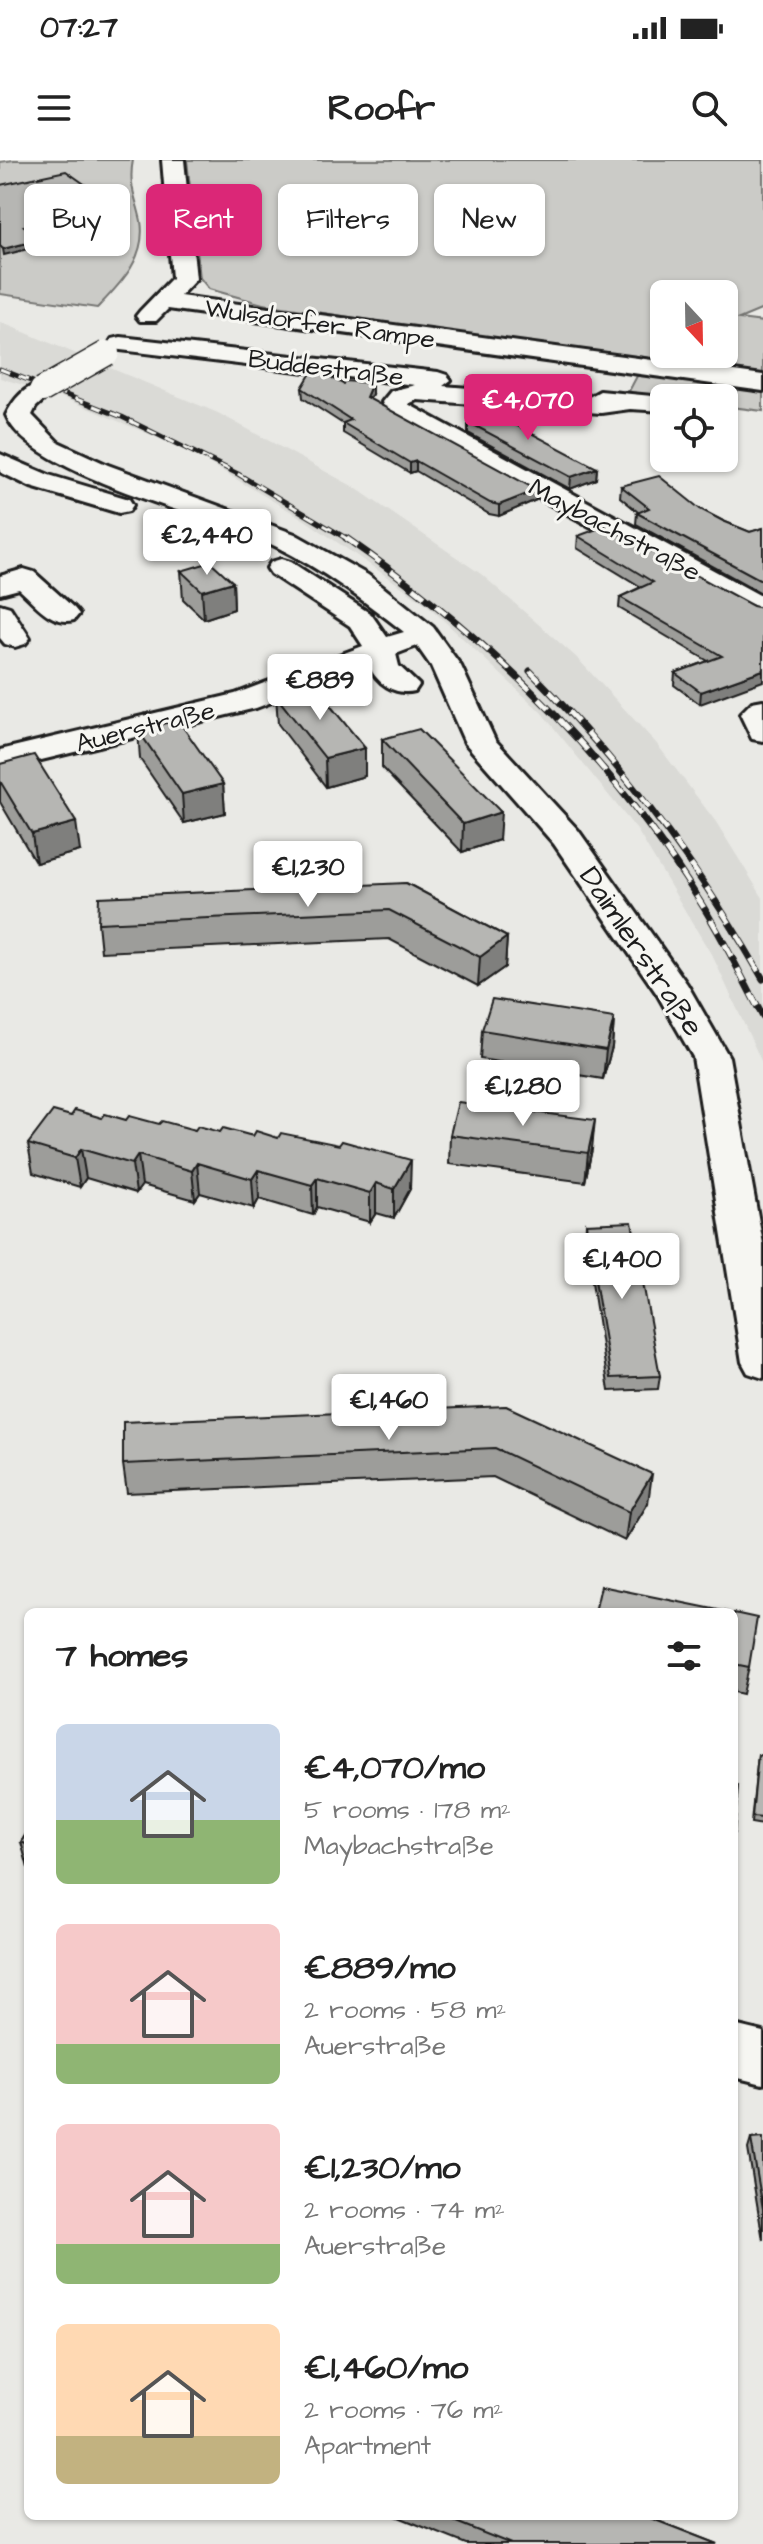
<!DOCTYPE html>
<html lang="en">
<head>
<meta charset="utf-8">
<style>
	body { margin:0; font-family:"Architects Daughter",sans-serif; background:#f2f2f2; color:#222; height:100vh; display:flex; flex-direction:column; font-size:30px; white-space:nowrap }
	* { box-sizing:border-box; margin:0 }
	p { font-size:26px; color:#767676 }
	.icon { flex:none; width:44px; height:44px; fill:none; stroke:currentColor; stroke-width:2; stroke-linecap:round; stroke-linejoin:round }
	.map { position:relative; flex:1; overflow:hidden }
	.panel { position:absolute; left:24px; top:1448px; width:714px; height:912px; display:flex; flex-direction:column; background:#fff; border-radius:12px; box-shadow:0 2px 6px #0004 }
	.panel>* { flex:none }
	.guide { position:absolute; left:24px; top:24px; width:716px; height:72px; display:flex; gap:16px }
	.needle { width:52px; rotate:158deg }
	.fabs { position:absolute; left:650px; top:120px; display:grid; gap:16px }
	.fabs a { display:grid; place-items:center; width:88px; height:88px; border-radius:12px; background:#fff; box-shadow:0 2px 6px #0004; font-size:40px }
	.price { position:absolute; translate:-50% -68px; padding:0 18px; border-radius:8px; background:#fff; color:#222; font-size:26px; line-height:52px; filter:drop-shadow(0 2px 4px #0008) }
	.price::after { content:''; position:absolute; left:50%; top:48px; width:24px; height:18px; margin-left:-12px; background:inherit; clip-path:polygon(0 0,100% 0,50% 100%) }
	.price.active { background:#db2777; color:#fff }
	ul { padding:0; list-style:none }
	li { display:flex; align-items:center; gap:24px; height:200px; padding:0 32px }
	li span { display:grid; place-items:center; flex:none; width:224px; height:160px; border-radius:12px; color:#555 }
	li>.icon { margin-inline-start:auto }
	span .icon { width:96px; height:96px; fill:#fffc; stroke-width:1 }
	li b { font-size:34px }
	h2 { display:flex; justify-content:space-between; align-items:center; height:96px; padding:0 32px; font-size:34px }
	.pill { padding:0 28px; border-radius:12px; background:#fff; box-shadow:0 2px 6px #0004; font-size:28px; line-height:72px }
	.pill.active { background:#db2777; color:#fff }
	.status { display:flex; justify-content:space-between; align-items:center; height:56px; padding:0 40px; background:#fff; direction:ltr }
	.status svg { height:22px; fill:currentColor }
	header { display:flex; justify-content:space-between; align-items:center; height:104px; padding:0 32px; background:#fff; font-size:36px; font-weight:700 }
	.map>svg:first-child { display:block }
	.built { fill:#dadad6 }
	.green { fill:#cbcbc7; stroke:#747472; stroke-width:2; fill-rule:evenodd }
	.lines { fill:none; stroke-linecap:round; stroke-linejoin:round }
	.minor-casing { stroke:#1c1c1c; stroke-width:6 }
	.minor { fill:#f6f6f2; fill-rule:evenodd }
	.rail-far1-casing { stroke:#1c1c1c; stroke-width:5 }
	.rail-casing { stroke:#1c1c1c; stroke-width:7 }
	.rail-far1 { stroke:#f6f6f2; stroke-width:3; stroke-dasharray:10; stroke-linecap:butt }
	.rail { stroke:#f6f6f2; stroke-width:5; stroke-dasharray:14; stroke-linecap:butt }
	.minor-bridge-casing { stroke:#1c1c1c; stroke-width:27; stroke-linecap:butt }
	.minor-bridge { stroke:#f6f6f2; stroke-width:24 }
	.wall { fill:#9d9d9a; stroke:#1c1c1c; stroke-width:2 }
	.shaded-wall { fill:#7f7f7d; stroke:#1c1c1c; stroke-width:2 }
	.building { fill:#b6b6b3; stroke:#1c1c1c; stroke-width:2 }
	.labels { text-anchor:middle; stroke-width:6; stroke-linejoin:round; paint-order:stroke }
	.far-street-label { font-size:26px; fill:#1c1c1c; stroke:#f6f6f2 }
	.street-label { font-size:30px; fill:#1c1c1c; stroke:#f6f6f2 }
</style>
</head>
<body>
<div class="status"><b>07:27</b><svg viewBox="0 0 49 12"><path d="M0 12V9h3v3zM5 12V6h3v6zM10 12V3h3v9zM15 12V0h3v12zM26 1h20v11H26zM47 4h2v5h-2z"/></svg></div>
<header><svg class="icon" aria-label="menu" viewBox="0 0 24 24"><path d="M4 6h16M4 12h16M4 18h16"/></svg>Roofr<svg class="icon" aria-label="search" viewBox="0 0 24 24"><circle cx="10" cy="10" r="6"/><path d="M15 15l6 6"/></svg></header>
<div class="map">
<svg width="763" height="2384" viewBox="0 0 763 2384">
	<rect width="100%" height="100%" fill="#e9e9e5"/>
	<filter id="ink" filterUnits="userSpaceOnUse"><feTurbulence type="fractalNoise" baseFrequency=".0125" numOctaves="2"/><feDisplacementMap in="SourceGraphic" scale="16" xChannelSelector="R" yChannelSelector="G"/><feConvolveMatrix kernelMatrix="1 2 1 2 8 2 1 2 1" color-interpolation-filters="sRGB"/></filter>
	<g filter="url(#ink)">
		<path class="built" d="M0,162L218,253L354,327L481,414L576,497L656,583L716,662L763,738V905L714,799L637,670L541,552L425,443L305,360L187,290L56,235L0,218Z"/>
		<g class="green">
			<path d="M14,0H133C128,26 136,37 141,61C147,98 120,124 97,148L0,134V2Z"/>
			<path d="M187,0H763V149L739,159L763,162V251L724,246V238H666L628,233L645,201L263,144L209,129L200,118ZM664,134H724V194H664Z"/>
		</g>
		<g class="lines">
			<defs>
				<g id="minor">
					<path d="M162,0H184L196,119L180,136L763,215V231L168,149L156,161H140L136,156L140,151L172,118Z"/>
					<path d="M121,177L438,212L447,215L451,220L443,226L589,237L600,231L673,238H664V251L630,249L601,253L417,240L408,244L763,437V458L753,455L399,262L386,252L382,242L391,231L415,225L112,189L109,184L112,179Z"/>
					<path d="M42,222L51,225L55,230L36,247L32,255L58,282L108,305L295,374L368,415L433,467L461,506L495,580L578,670L687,824L729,897L763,1084V1218L748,1213L742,1202L693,897L657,834L554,684L465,583L431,506L417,486L396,494L399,506L419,525L415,531C395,536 376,523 369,505L256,548L0,610V590L235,534L363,486L350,466L271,414L267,408L271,402L281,399L291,402L371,454L387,477L404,472C363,440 323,410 277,387C217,357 29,316 6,255C14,239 24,227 42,222Z"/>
					<path d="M0,294L49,315L129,339L133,345L129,351L119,353L31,327L0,312Z"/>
					<path d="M24,409L34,412L74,448L79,454L74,460C51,466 35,443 19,429L0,434V416Z"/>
					<path d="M0,444L10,447L30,478L25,484L15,487L5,484L0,478Z"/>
					<path d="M763,540V581L752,579L740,554L752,542Z"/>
					<path d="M734,1865L763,1872V1924L734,1917Z"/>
				</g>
			</defs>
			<use href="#minor" class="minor-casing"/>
			<use href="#minor" class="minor"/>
			<defs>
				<path id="rail-far1" d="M0,209L122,257L238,314L349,380"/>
				<g id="rail">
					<path d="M346,378C486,475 609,595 699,740C723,777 742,818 763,857"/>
					<path d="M530,511C622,604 698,705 763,819"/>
				</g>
			</defs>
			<use href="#rail-far1" class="rail-far1-casing"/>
			<use href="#rail" class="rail-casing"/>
			<use href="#rail-far1" class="rail-far1"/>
			<use href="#rail" class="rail"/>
			<defs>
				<path id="minor-bridge" d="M42,230L107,193"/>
			</defs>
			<use href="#minor-bridge" class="minor-bridge-casing"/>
			<use href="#minor-bridge" class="minor-bridge"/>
		</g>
		<g class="wall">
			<path d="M343,224L372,234L369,239L536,340L499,356L489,354L416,311L410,313L343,273V264L303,238L302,228Z"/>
			<path d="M468,262L597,308L596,319L570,329L468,273Z"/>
			<path d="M621,326L700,349L723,361L750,372L763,368V434L636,364L637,353L638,352L620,337Z"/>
			<path d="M578,376L753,446L700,544L674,525L675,513L708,501L619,448L620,437L641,427L577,388Z"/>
			<path d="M181,411L233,422L234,449L204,459L183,439Z"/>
			<path d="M276,536L365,588V616L326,627L278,564Z"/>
			<path d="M138,570L223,624L225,653L184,663L140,599Z"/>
			<path d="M382,579L499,680L462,692L382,608Z"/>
			<path d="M0,604L80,691L36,703L0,642Z"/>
			<path d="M406,723L507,777L505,807L478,826L389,779L101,792L98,763Z"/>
			<path d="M614,858L612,887L603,919L480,899L482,870Z"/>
			<path d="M71,956L126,960L195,970L278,978L410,1029L394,1058L376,1053L370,1062L317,1047L313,1055L259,1039L254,1048L200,1033L195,1040L142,1025L136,1033L86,1018L80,1027L33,1013L28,984Z"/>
			<path d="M450,975L592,989L585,1022L449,1004Z"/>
			<path d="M586,1064L660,1216L658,1229L609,1231L585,1077Z"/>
			<path d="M506,1246L648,1343L625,1381L493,1317L127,1333L123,1304Z"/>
			<path d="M734,1453L749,1507L743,1534L734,1532Z"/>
			<path d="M758,1595L763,1596V1665L751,1663Z"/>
			<path d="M28,1671V1708L21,1682Z"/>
			<path d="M763,1978V2080L748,1989L751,1979Z"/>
			<path d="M396,2356H645L717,2384H466Z"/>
		</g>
		<g class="shaded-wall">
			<path d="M114,45L115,51L25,72L24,66Z"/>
			<path d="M43,79L44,85L4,95L3,89Z"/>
			<path d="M372,223V234L366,247V237Z"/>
			<path d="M416,301V311L410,313V303Z"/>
			<path d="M597,308L596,319L570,329L571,317Z"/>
			<path d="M537,330L536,340L499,356V345Z"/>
			<path d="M233,422L234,449L204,459L202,431Z"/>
			<path d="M763,510V521L700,544L701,532Z"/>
			<path d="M365,588V616L326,627L325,598Z"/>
			<path d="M223,624L225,653L184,663L182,634Z"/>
			<path d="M501,652L499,680L462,692L463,664Z"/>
			<path d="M76,662L80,691L36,703L32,674Z"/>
			<path d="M507,777L505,807L478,826L480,797Z"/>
			<path d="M614,858L612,887L603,919L606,890Z"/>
			<path d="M595,960L592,989L585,1022L588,993Z"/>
			<path d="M81,989L86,1018L80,1027L75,998Z"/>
			<path d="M138,995L142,1025L136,1033L132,1004Z"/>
			<path d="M411,1000L410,1029L394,1058V1029Z"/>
			<path d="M197,1003L200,1033L195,1040L192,1011Z"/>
			<path d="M258,1010L259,1039L254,1048L252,1019Z"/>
			<path d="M317,1018V1047L313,1055L312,1025Z"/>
			<path d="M376,1023V1053L370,1062V1033Z"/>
			<path d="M652,1314L648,1343L625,1381L629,1352Z"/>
		</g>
		<g class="building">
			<path d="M66,11L114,45L24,66L43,79L3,89L0,86V25Z"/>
			<path d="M314,208L343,224L344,221L372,223L366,237L537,330L499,345L490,343L416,301L410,303L343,263L351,260L302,228Z"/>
			<path d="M474,243L597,308L571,317L468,262Z"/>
			<path d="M659,316L700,349L723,361L750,372L763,368V421L637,353L649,348L621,326Z"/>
			<path d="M605,366L753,446L763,448V510L701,532L675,513L722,496L620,437L653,422L578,376Z"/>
			<path d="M211,402L233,422L202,431L181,411Z"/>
			<path d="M315,527L365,588L325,598L276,536Z"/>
			<path d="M178,560L223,624L182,634L138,570Z"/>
			<path d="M419,569L501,652L463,664L382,579Z"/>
			<path d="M34,595L76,662L32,674L0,621V604Z"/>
			<path d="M406,723L507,777L480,797L389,750L98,763L99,737Z"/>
			<path d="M492,839L614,858L606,890L482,870Z"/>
			<path d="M458,942L595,960L588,993L450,975Z"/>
			<path d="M75,950L102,958L105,954L126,960L129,956L159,964L162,961L195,970L198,966L220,972L223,968L253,976L256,971L278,978L281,973L339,985L342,981L411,1000L394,1029L376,1023L370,1033L317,1018L312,1025L258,1010L252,1019L197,1003L192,1011L138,995L132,1004L81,989L75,998L28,984L53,951L71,956Z"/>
			<path d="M632,1062L660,1216L611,1218L586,1064Z"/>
			<path d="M506,1246L652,1314L629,1352L495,1288L123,1304V1262Z"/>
			<path d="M601,1426L728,1452H595Z"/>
			<path d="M734,1453L757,1458L749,1507L734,1504Z"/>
			<path d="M758,1595L763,1596V1658L752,1657Z"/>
			<path d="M734,1625L738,1626L734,1674Z"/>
			<path d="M28,1671V1685L21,1682Z"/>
			<path d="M763,1978V2049L751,1979Z"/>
			<path d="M441,2356H645L717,2384H511Z"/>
		</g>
	</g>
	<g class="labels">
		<g class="far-street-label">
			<text transform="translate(320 163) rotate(8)" y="9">Wulsdorfer Rampe</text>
			<text transform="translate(326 207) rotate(7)" y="9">Buddestraße</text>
			<text transform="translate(615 369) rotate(28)" y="9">Maybachstraße</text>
			<text transform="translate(145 566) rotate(-14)" y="9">Auerstraße</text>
		</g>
		<g class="street-label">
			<text transform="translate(642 791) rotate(56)" y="10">Daimlerstraße</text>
		</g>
	</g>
</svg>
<div class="fabs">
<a><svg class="needle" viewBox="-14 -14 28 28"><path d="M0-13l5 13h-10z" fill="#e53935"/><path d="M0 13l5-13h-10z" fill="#767676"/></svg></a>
<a><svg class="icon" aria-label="locate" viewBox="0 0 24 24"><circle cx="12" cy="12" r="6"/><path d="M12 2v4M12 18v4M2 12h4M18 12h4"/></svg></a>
</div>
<b class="price active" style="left:528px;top:282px">€4,070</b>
<b class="price" style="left:207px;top:417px">€2,440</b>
<b class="price" style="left:320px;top:562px">€889</b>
<b class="price" style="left:308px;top:749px">€1,230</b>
<b class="price" style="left:523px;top:968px">€1,280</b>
<b class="price" style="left:622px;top:1141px">€1,400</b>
<b class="price" style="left:389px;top:1282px">€1,460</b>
<div class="guide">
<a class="pill">Buy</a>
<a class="pill active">Rent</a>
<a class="pill">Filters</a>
<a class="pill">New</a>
</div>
<section class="panel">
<h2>7 homes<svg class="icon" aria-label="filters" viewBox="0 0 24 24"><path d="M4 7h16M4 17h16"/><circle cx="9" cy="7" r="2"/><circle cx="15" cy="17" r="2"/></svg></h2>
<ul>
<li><span style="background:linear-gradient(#c9d6e8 60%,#8fb573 0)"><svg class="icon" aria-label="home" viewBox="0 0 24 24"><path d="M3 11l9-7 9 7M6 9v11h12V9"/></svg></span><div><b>€4,070/mo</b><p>5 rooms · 178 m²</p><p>Maybachstraße</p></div></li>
<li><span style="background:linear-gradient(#f6c9c9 75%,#8fb573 0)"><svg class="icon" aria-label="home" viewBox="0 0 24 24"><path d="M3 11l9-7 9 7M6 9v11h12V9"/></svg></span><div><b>€889/mo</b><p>2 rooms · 58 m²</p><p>Auerstraße</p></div></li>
<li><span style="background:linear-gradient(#f6c9c9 75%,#8fb573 0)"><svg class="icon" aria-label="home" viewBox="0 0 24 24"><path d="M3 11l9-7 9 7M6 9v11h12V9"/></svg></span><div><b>€1,230/mo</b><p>2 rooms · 74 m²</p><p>Auerstraße</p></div></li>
<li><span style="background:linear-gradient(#ffd9b3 70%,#c2b280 0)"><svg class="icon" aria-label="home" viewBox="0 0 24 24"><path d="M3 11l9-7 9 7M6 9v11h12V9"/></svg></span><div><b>€1,460/mo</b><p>2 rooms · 76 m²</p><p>Apartment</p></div></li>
</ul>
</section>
</div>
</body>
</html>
